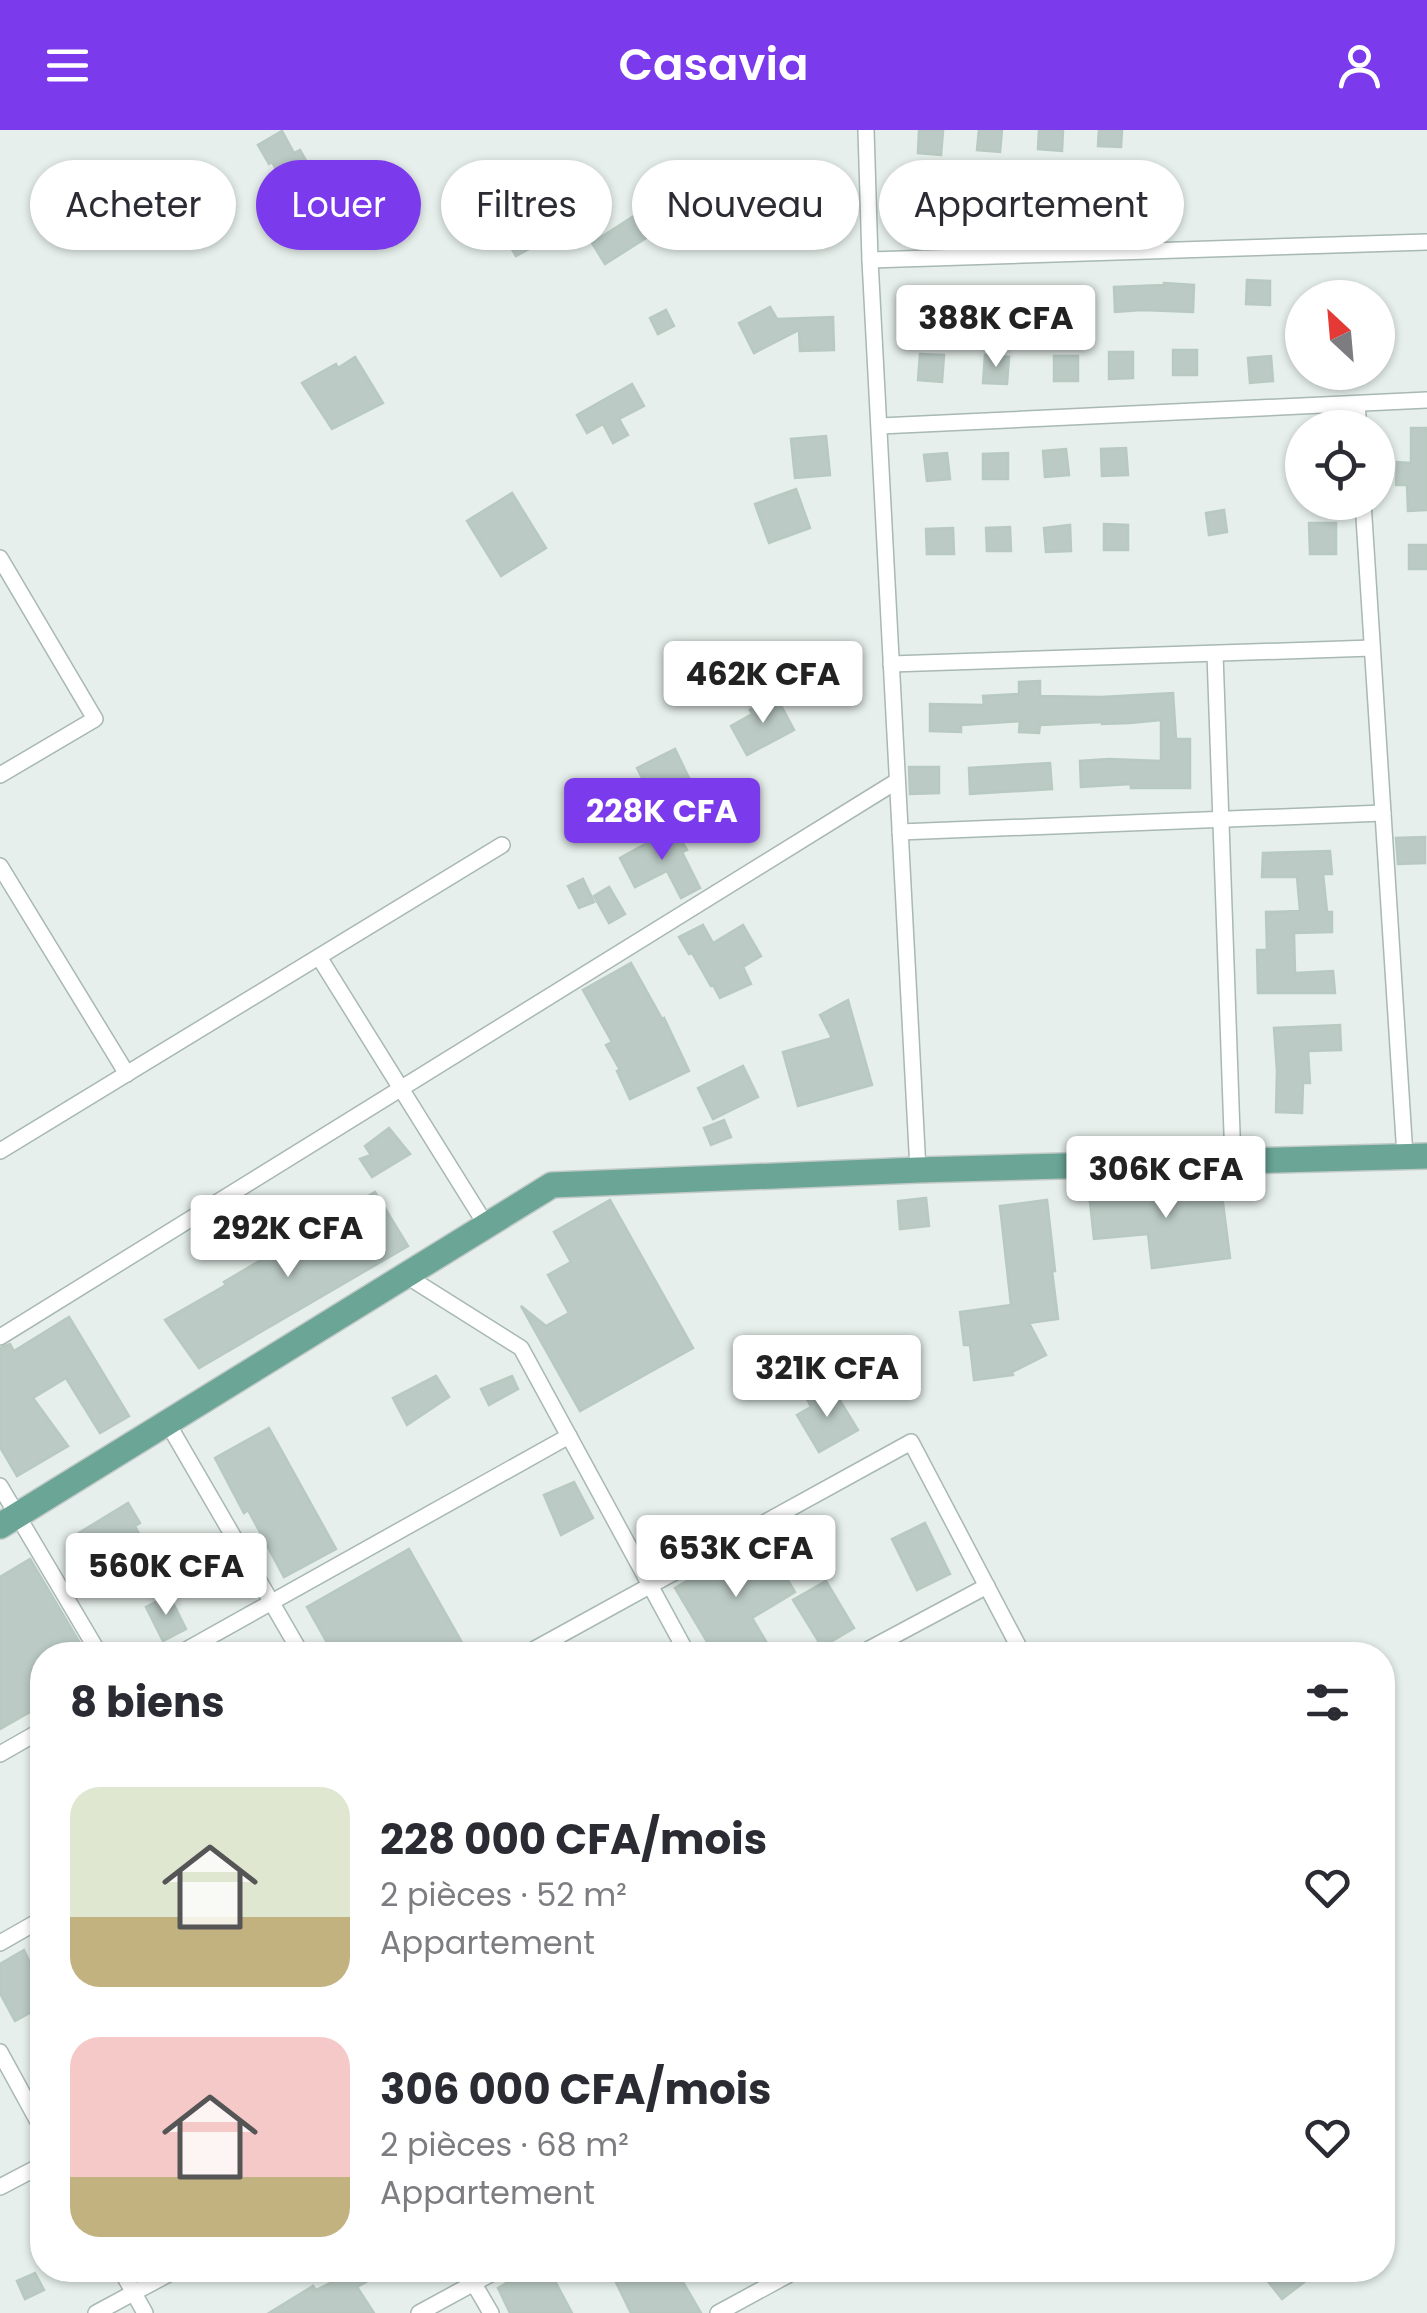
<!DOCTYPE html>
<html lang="fr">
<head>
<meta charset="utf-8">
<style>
	body { margin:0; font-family:Poppins,sans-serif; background:#f7f7f7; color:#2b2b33; height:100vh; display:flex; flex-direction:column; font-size:38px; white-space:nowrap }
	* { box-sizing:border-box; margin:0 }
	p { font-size:32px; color:#7c7c81 }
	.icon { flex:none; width:55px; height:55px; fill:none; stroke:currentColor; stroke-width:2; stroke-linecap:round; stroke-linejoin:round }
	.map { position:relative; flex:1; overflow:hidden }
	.details { position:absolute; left:30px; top:1512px; width:1365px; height:640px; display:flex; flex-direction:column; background:#fff; border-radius:40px; box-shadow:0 2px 8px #0004 }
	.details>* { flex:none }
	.top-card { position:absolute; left:30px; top:30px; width:1368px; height:90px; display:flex; gap:20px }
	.needle { width:65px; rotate:334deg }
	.buttons { position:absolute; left:1285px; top:150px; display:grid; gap:20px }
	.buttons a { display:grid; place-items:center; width:110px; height:110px; border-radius:50%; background:#fff; box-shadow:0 2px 8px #0004; font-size:50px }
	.price { position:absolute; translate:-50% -85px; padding:0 22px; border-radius:10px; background:#fff; color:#222; font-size:32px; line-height:65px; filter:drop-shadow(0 2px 5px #0008) }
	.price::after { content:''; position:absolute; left:50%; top:60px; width:30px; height:22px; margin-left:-15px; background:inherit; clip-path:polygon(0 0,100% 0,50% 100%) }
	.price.active { background:#7c3aed; color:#fff }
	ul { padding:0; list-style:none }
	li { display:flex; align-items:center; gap:30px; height:250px; padding:0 40px }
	li span { display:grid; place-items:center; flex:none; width:280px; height:200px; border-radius:30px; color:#555 }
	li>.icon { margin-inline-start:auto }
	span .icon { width:120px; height:120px; fill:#fffc; stroke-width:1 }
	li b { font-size:42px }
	h2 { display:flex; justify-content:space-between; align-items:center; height:120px; padding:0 40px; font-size:42px }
	.tag { padding:0 35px; border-radius:45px; background:#fff; box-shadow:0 2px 8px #0004; font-size:35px; line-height:90px }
	.tag.active { background:#7c3aed; color:#fff }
	header { display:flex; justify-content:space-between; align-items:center; height:130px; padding:0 40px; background:#7c3aed; color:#fff; font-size:45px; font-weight:600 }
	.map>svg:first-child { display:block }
	.building { fill:#bbcac4; stroke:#b8c9c2; stroke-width:2.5 }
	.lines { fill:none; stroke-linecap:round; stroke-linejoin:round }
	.street-casing { stroke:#a8b8b2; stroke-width:18 }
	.primary-casing { stroke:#c2cac8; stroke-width:28 }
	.street { stroke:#fff; stroke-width:15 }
	.primary { stroke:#6aa596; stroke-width:25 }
</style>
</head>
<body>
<header><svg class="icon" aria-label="menu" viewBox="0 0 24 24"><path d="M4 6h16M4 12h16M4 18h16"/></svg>Casavia<svg class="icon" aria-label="person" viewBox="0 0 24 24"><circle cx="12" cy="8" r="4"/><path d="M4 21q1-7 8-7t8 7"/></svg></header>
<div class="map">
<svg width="1427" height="2183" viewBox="0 0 1427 2183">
	<rect width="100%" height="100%" fill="#e6efeb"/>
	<g class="building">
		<path d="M919,0L943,1L941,25L918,23Z"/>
		<path d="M979,0H1002L1000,22L977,20Z"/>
		<path d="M1039,0H1063L1062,21L1038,19Z"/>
		<path d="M1099,0H1122L1121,17L1098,16Z"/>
		<path d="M282,1L294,23L300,20L320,55L292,69L272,32L269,34L258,15Z"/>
		<path d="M1152,61L1173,62L1171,86L1151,85Z"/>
		<path d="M1089,63L1111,64L1110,88L1087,86Z"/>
		<path d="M974,65L995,66L994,91L973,90Z"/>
		<path d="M809,66L815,103L783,108L778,71Z"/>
		<path d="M1031,66L1052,67L1051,92L1029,90Z"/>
		<path d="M662,68L676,89L605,134L592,113Z"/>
		<path d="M914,69L937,71L935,95L913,93Z"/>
		<path d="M526,92L538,114L516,126L503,104Z"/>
		<path d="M1247,150L1270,151V175L1246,174Z"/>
		<path d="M1164,153L1194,155L1193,182L1142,180L1115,182L1114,157L1164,155Z"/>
		<path d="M1079,157L1080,183L1049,184L1048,158Z"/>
		<path d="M1013,158V185H982V159Z"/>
		<path d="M914,159H943V185H913Z"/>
		<path d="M770,177L777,189L833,187L834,220L800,221L799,200L754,223L739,193Z"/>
		<path d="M666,180L674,196L658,204L650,188Z"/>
		<rect x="1173" y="220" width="24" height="25"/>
		<path d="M1109,222H1133V248L1109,249Z"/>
		<path d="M920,224L944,225L942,252L918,250Z"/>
		<path d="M985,225L1009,227L1007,254L983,253Z"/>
		<rect x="1054" y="226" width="24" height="25"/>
		<path d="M1271,226L1273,251L1250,253L1248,228Z"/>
		<path d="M355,227L383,273L332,299L302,253L336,234L338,238Z"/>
		<path d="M632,254L644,276L619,289L628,305L613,313L603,294L587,303L577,285Z"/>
		<path d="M1411,298H1427V380L1408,381L1407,355H1396L1397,332L1411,333Z"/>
		<path d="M826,306L830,345L795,348L791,309Z"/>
		<path d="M1126,318L1128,345L1102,346L1101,319Z"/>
		<path d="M1066,319L1069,345L1045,347L1043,321Z"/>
		<path d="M947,323L950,349L927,351L924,325Z"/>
		<path d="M1008,323V349H983V324Z"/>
		<path d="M796,359L810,398L769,413L755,374Z"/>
		<path d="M512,363L546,418L501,446L467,391Z"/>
		<path d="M1224,380L1227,402L1209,405L1206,383Z"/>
		<path d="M1309,393H1336V424H1310Z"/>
		<path d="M1104,394L1128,395V420H1104Z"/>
		<path d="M1070,395L1071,421L1046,422L1044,398Z"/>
		<path d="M1010,397L1011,421H987L986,398Z"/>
		<path d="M953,398L954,424H927L926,399Z"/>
		<rect x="1409" y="415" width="18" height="24"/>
		<path d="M1040,551V566L1101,567L1173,563L1176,609H1190V658H1131V654L1081,657L1080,631L1109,629L1161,631V590L1130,593L1102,594V592L1040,595L1039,603L1019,602L1020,591L961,595V602L930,601V574L984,575L983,566L1019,564V552Z"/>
		<path d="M776,566L794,600L747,625L731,596L752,584L750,580Z"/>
		<path d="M675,619L689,648L652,667L637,638Z"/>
		<path d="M1050,633L1052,659L970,664L969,638Z"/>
		<path d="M909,637H939V663L910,664Z"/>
		<path d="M674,698L687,720L682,722L700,758L681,768L667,741L635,757L620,728Z"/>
		<path d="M1425,707V733L1398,734L1396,708Z"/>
		<path d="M1330,721L1332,744H1323L1327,782H1332V802L1294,803L1295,843L1333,841L1335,863H1258L1257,820H1267L1266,782L1300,781L1297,747H1262L1263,723Z"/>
		<path d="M583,749L594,772L579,778L568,756Z"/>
		<path d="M609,757L625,784L609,793L594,766Z"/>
		<path d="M703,795L713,813L743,795L761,826L743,837L751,854L720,868L713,855L711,856L692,823L689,824L679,807Z"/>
		<path d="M631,833L662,889L664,888L689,941L630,969L617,941L620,940L606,915L612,912L583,860Z"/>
		<path d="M848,870L872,955L798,976L783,922L832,908L820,885Z"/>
		<path d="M1340,895L1341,920L1308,921L1310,953H1303L1302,983L1276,982L1277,941L1274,898Z"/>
		<path d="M743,936L758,967L713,989L698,958Z"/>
		<path d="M724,990L731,1007L711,1015L704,998Z"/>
		<path d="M389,998L410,1024L372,1047L360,1029L371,1025L365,1016Z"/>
		<path d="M1220,1050L1230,1128L1152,1138L1148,1104L1094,1109L1089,1062L1134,1057V1061Z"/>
		<path d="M375,1062L408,1116L199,1238L165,1190L226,1155L224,1152Z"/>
		<path d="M926,1068L929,1096L900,1099L898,1071Z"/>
		<path d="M610,1070L693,1218L580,1281L521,1176L546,1196L569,1183L548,1145L571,1132L554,1102Z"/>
		<path d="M1047,1070L1055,1141H1052L1058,1189L1029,1193L1046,1225L1012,1242L1013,1245L974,1250L970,1215H964L960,1182L1011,1175L1000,1076Z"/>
		<path d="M69,1187L129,1286L100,1303L66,1248L33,1268L68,1316L17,1346L0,1317V1218L10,1214L14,1221Z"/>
		<path d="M436,1246L449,1267L407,1295L393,1268Z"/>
		<path d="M512,1246L518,1259L489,1275L481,1259Z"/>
		<path d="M831,1256L858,1300L819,1322L797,1285L811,1277L807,1269Z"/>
		<path d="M269,1298L336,1419L284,1447L248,1380L244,1383L215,1328Z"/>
		<path d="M574,1352L593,1388L561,1405L544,1365Z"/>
		<path d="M128,1373L140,1393L135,1396L156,1437L133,1448L113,1410L82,1429L69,1409Z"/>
		<path d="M925,1393L950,1444L917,1460L892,1409Z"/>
		<path d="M762,1407L795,1462L752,1488L774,1525H715L675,1458Z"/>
		<path d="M409,1419L469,1525H334L307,1477Z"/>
		<path d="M30,1429L87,1525H42V1575L0,1599V1447Z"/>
		<path d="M826,1451L854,1498L822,1517L793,1470Z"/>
		<path d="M169,1465L186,1499L163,1511L146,1477Z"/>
		<path d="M24,1820L42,1858V1876L15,1891L0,1863V1834Z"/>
		<path d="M357,2140H360L366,2152L357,2157L374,2183H269L313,2156L316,2160Z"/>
		<path d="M529,2140H549L572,2183H510L498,2158Z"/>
		<path d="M610,2140H676L701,2183H631Z"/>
		<path d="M1259,2140H1320L1282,2169Z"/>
		<path d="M35,2143L44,2160L25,2169L17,2151Z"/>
	</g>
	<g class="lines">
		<defs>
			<g id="street">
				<path d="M866,0L870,130L918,1040"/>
				<path d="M870,130L1427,112"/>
				<path d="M1357,274L1359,298"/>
				<path d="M880,296L1427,270"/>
				<path d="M1363,372L1405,1026"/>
				<path d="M0,428L95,589L0,645"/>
				<path d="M1215,524L1233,1031"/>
				<path d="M891,534L1372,518"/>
				<path d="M900,702L1383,683"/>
				<path d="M0,736L127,944"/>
				<path d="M319,827L486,1095"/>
				<path d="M0,1021L502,715"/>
				<path d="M405,1145L521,1218L688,1525"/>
				<path d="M0,1207L897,651"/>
				<path d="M167,1292L302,1525"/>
				<path d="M0,1356L100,1525"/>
				<path d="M177,1525L569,1306"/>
				<path d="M524,1525L911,1312L1023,1525"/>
				<path d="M858,1525L987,1456"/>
				<path d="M0,1624L42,1600"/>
				<path d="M0,1813L42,1789"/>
				<path d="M0,1922L42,1999"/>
				<path d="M0,2057L42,2035"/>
				<path d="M121,2140L145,2183"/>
				<path d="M466,2140L491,2183"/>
				<path d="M96,2183L176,2140"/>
				<path d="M419,2183L498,2140"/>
				<path d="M718,2183L788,2145"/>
			</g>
			<path id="primary" d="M0,1396L552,1055L918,1040L1427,1026"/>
		</defs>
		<use href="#street" class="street-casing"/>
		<use href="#primary" class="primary-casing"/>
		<use href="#street" class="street"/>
		<use href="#primary" class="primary"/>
	</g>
</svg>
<div class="buttons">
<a><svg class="needle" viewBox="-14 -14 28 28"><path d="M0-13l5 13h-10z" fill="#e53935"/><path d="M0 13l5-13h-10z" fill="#7c7c81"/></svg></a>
<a><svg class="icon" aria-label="locate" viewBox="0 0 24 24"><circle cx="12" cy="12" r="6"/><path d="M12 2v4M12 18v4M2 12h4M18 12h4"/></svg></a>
</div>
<b class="price" style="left:996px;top:240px">388K CFA</b>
<b class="price" style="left:763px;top:596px">462K CFA</b>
<b class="price active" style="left:662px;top:733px">228K CFA</b>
<b class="price" style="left:1166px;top:1091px">306K CFA</b>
<b class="price" style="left:288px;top:1150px">292K CFA</b>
<b class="price" style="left:827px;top:1290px">321K CFA</b>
<b class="price" style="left:736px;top:1470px">653K CFA</b>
<b class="price" style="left:166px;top:1488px">560K CFA</b>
<div class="top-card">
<a class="tag">Acheter</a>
<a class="tag active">Louer</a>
<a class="tag">Filtres</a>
<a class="tag">Nouveau</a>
<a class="tag">Appartement</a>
</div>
<section class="details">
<h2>8 biens<svg class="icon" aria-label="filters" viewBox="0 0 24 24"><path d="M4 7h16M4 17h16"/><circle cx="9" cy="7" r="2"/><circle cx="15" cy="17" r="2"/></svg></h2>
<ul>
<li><span style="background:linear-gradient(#dfe7d0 65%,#c2b280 0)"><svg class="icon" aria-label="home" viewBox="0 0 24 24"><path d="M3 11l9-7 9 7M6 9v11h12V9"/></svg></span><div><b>228 000 CFA/mois</b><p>2 pièces · 52 m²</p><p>Appartement</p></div><svg class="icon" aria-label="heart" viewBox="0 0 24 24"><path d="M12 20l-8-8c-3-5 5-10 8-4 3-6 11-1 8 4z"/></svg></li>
<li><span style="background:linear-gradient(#f6c9c9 70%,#c2b280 0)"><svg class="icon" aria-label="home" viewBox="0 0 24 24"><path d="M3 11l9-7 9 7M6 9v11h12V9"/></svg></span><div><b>306 000 CFA/mois</b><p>2 pièces · 68 m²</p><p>Appartement</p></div><svg class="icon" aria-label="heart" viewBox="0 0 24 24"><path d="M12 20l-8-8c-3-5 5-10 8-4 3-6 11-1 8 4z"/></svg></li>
</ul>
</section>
</div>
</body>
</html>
